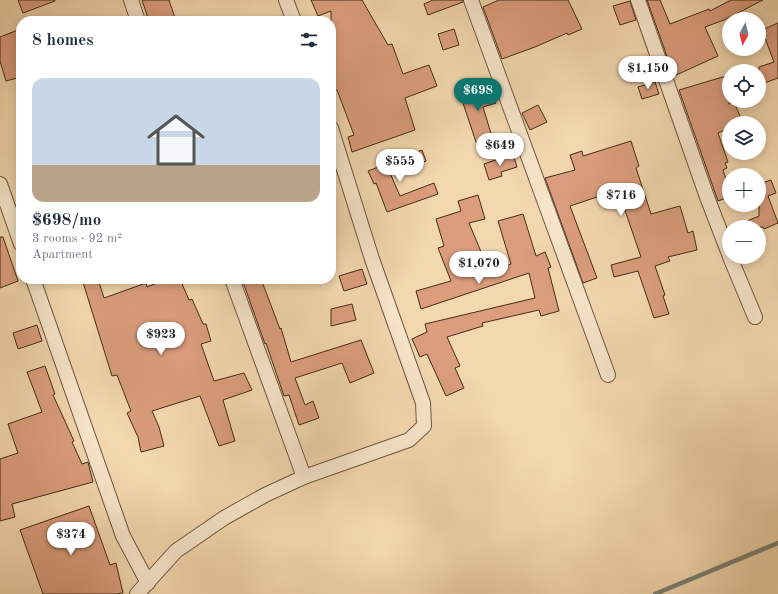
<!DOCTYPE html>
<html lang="en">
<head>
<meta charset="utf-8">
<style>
	body { margin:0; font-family:"Old Standard TT",serif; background:#f6f6f7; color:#1f2937; height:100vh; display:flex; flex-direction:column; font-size:15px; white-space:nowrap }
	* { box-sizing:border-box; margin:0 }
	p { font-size:13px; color:#747a83 }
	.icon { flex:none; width:22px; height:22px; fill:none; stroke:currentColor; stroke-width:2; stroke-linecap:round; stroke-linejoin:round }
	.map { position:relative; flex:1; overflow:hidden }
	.side { position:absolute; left:16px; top:16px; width:320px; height:268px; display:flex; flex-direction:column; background:#fff; border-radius:16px; box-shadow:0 2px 10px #0003 }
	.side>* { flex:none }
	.needle { width:26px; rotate:187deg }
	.tools { position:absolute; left:722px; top:12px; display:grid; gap:8px }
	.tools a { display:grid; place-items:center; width:44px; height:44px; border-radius:50%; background:#fff; box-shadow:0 2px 10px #0003; font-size:20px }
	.price { position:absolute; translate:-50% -34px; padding:0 9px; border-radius:14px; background:#fff; color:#222; font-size:13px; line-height:26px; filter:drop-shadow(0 1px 2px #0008) }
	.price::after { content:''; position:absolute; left:50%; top:24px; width:12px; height:9px; margin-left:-6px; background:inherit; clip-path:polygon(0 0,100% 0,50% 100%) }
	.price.current { background:#0f766e; color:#fff }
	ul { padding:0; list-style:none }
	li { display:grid; align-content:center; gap:8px; height:212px; padding:0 16px }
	li span { display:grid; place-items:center; height:124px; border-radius:12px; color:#555 }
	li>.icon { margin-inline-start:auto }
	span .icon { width:72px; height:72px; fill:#fffc; stroke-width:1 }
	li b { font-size:17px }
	h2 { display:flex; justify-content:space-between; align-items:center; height:48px; padding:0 16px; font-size:17px }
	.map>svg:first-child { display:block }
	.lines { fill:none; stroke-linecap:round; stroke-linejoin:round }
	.stream { stroke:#7b8075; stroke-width:4.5 }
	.building { fill:#db9d7d; stroke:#442d16 }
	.minor-casing { stroke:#70583c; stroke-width:16 }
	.minor { stroke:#f7e5ca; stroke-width:14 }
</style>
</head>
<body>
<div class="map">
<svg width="778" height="594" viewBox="0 0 778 594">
	<rect width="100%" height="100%" fill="#f3d7ae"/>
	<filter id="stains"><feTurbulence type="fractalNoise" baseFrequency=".005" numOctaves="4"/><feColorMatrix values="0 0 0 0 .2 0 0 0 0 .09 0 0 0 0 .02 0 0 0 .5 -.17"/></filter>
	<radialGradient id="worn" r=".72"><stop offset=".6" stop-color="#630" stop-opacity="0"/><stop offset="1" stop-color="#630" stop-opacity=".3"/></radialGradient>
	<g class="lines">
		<path class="stream" d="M655,594L778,543"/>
	</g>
	<g class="building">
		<path d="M18,0H55V1L23,13Z"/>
		<path d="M142,0H169L176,21H149Z"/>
		<path d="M311,0H362L388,45L392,44L403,74L429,65L437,86L405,98L415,130L352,152L348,137L354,135L337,90L331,93V11L318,16Z"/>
		<path d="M433,0H463V2L428,15L424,4Z"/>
		<path d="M499,0H568L582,29L568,35L567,33L535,47L502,59L483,7Z"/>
		<path d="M647,0H660L670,24L709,9L710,11L731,0H763L724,20L705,27L718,56L674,76Z"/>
		<path d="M630,1L636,20L620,25L613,6Z"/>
		<path d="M778,23V78L759,85V67L774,62L762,30Z"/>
		<path d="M454,29L459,45L443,50L438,34Z"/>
		<path d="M18,30L21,39V77L6,81L0,61V37Z"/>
		<path d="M726,76L729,85V104L734,102L743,123H729V128L718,133L728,162L725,163L727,168L723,170L729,189V197L718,201L679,90Z"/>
		<path d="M655,82L659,94L642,99L638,87Z"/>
		<path d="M476,86L478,93L491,89L496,103L483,107L493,140L477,145L459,91Z"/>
		<path d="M538,105L547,122L530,130L522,113Z"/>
		<path d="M631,141L639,166L636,168L651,214L680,206L688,233L693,231L697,250L668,257L670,261L655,266L665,295L663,296L669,314L654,318L638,271L614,277L611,265L641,257L618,190L570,206L597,278L583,283L545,178L575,170L570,155L582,151L583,156Z"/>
		<path d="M422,150L426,161L390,173L400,196L434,183L438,194L387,212L376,183L374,184L368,171Z"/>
		<path d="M513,154L517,167L501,172L502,176L489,180L484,164Z"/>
		<path d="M759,175L762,183L771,180L776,193L768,196L778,223L764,229L763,227H733L759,216Z"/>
		<path d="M478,195L485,219L469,223L489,271L511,264L498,221L523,214L536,256L545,252L551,267L548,268L559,311L541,316L539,310L482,323L483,326L447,337L460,366L455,368L464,388L446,396L427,354L420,357L412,339L427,332L425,324L535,298L529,273L421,309L416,291L451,281L438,248L444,246L436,219L461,211L458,201Z"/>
		<path d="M0,237H3L18,281L0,288Z"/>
		<path d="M362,269L367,284L344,291L339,276Z"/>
		<path d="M82,279H98L104,298L146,283L147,287L167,279H180L189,300L192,299L203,324H206L211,341L201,344L214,381L244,373L252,390L223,400L235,441L219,446L200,396L152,411L159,427L164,446L141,452L138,437L127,413L131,411L117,375L112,376Z"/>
		<path d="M242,279H261L280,329L281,328L291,362L361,340L374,373L350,383L342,363L295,378L305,405L313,401L319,418L299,425L289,395L284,396L266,343L265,344Z"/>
		<path d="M352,304L356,320L331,326V309Z"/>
		<path d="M37,325L42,341L18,349L13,333Z"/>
		<path d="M45,366L55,394L53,395L74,441L72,442L82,464L88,462L93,482L12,504L15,517L0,521V459L18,453L8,424L42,412L27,372Z"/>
		<path d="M89,506L110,565L116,563L123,593L116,594H43L20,530Z"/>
	</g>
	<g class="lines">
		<defs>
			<g id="minor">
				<path d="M131,0L138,21"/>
				<path d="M286,0L294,21"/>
				<path d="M471,0L608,375"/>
				<path d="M638,0L707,197L729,254"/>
				<path d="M0,184L21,244"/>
				<path d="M730,257L755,317"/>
				<path d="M33,279L123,536L148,583"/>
				<path d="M232,279L304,477"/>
				<path d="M137,594L176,551L224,518L265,495L304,477L409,440L424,426L423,403L372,259L331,128"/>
			</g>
		</defs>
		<use href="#minor" class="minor-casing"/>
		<use href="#minor" class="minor"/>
	</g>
	<rect width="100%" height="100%" filter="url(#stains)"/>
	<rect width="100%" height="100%" fill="url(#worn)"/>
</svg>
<div class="tools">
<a><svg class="needle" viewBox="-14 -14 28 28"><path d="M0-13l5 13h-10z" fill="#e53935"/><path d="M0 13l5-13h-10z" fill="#747a83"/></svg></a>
<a><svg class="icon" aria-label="locate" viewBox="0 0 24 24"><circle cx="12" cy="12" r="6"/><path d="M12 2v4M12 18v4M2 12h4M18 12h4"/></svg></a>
<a><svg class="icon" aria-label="layers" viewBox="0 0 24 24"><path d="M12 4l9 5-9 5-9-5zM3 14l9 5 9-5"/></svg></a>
<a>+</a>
<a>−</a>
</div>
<b class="price" style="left:648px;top:90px">$1,150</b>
<b class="price current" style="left:478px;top:112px">$698</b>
<b class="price" style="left:500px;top:167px">$649</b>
<b class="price" style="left:400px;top:183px">$555</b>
<b class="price" style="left:621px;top:217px">$716</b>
<b class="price" style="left:479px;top:285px">$1,070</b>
<b class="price" style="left:161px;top:356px">$923</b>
<b class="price" style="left:71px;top:556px">$374</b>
<section class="side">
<h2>8 homes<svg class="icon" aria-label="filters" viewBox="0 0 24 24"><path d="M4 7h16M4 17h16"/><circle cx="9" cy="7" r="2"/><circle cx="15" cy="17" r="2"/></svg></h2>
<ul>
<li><span style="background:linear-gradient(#c9d6e8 70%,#b9a48a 0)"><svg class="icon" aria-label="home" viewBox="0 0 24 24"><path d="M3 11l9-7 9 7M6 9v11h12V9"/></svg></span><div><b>$698/mo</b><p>3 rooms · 92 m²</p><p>Apartment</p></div></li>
</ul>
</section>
</div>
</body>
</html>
